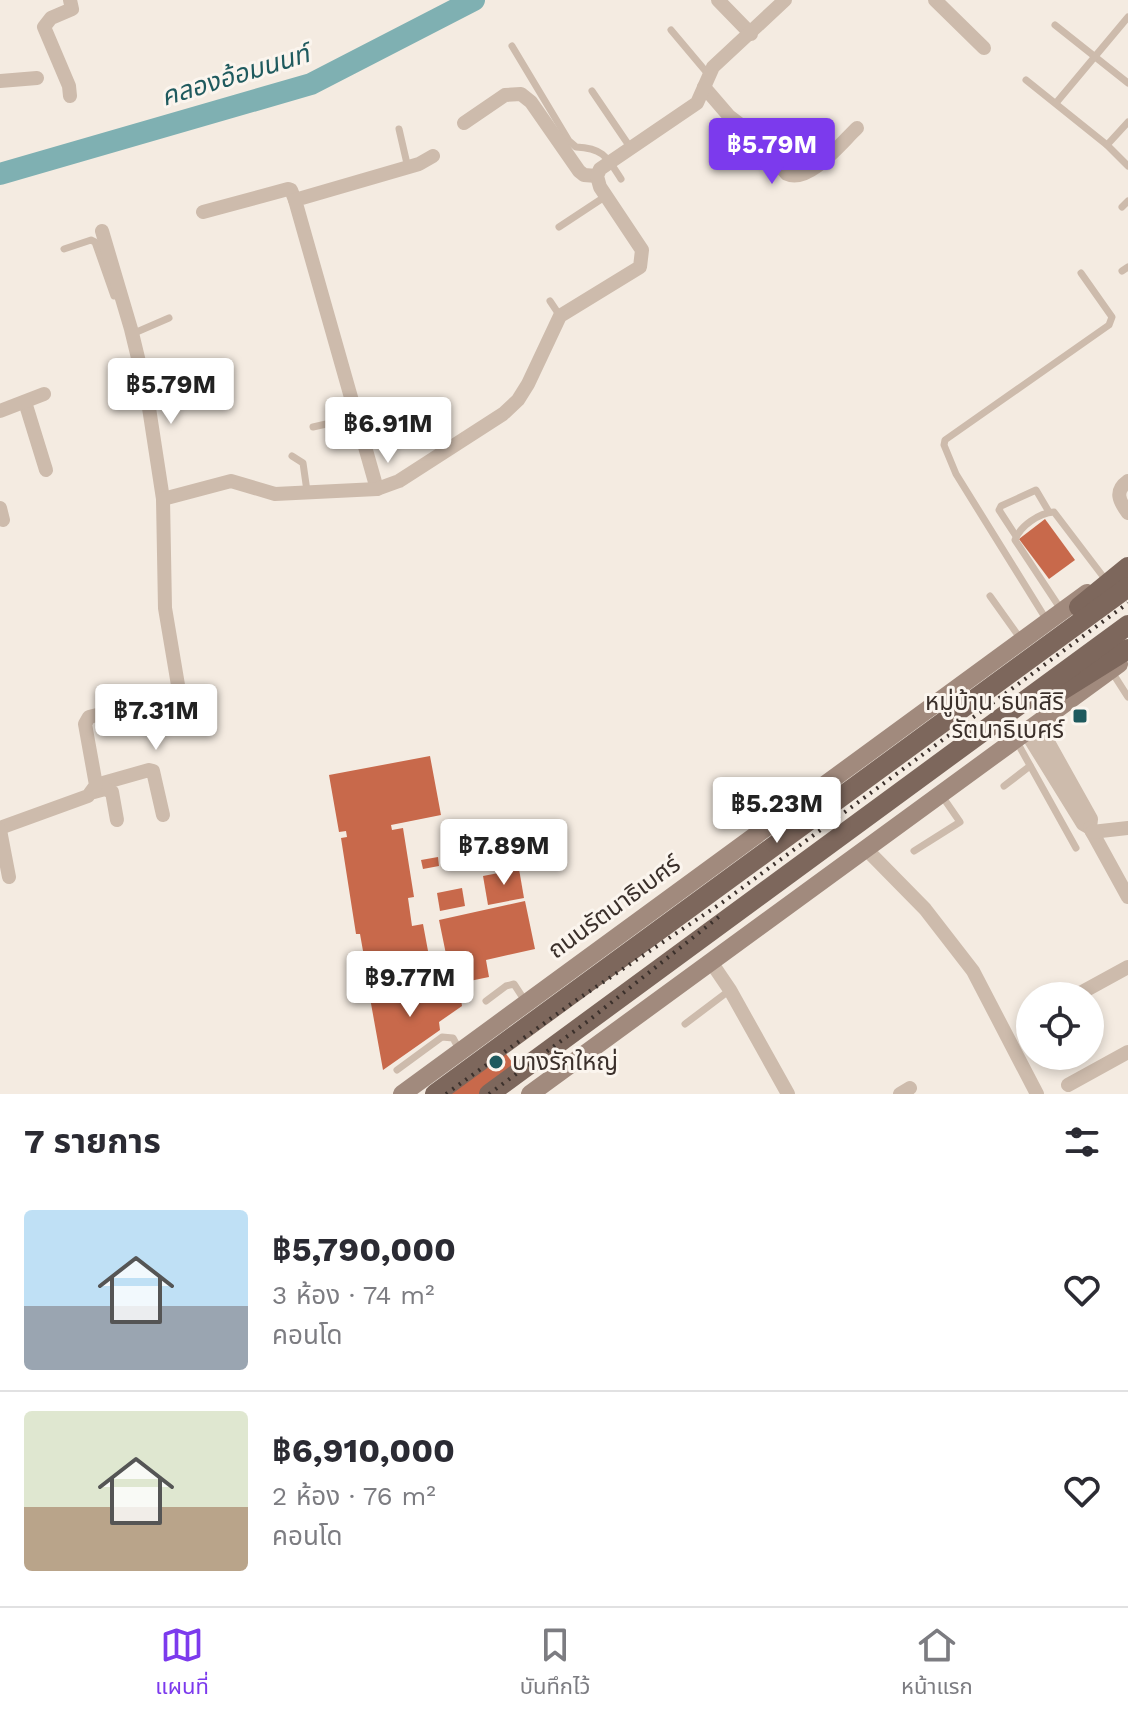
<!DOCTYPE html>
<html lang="th">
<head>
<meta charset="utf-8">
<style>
	body { margin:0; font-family:"Work Sans","Noto Sans Thai",sans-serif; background:#f7f7f7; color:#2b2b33; height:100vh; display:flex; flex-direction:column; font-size:30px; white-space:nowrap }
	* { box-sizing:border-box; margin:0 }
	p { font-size:26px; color:#7c7c81 }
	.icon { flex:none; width:44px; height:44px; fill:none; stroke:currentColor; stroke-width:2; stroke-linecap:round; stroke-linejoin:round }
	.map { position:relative; height:1094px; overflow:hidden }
	.sheet { display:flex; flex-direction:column; background:#fff; flex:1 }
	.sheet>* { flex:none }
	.controls { position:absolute; left:1016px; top:982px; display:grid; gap:16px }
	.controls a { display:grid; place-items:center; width:88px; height:88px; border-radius:50%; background:#fff; box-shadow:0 4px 12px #0003; font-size:40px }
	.price { position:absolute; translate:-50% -68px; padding:0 18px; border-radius:8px; background:#fff; color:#222; font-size:26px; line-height:52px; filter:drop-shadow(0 2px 4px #0008) }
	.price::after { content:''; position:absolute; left:50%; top:48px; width:24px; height:18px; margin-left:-12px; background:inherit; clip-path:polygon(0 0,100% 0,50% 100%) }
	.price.active { background:#7c3aed; color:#fff }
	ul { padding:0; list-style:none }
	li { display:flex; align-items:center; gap:24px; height:200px; padding:0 24px }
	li+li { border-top:2px solid #e1e1e2 }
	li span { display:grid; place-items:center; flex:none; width:224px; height:160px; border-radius:8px; color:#555 }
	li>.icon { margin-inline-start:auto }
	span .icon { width:96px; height:96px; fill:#fffc; stroke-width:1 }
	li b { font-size:34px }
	h2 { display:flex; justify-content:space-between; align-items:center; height:96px; padding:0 24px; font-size:34px }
	.tab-bar { display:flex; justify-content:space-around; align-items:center; height:112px; border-top:2px solid #e1e1e2; background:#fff; font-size:22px; color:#7c7c81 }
	.tab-bar a { display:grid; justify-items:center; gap:4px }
	.tab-bar .active { color:#7c3aed }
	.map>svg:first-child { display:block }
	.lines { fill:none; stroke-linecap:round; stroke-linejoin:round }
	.river { stroke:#7fb0b2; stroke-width:22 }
	.building { fill:#c8694b }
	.lane { stroke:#cdbbac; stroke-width:7 }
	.street { stroke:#cdbbac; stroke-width:14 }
	.secondary { stroke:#a18a7d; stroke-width:18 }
	.primary { stroke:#7d675c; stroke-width:20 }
	.rail { stroke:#3b302b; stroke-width:4; stroke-dasharray:2 6; stroke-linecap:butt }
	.poi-dot { fill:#1f5a5e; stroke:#fbf5ee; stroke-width:3 }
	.labels { text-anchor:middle; stroke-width:6; stroke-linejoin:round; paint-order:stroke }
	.poi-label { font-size:24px; fill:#3b302b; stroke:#fbf5ee; text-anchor:end }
	.street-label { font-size:24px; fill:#3b302b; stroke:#fbf5ee }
	.water-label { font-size:26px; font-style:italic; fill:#1f5a5e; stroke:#fbf5ee }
</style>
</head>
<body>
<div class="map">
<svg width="1128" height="1094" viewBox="0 0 1128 1094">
	<rect width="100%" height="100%" fill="#f4ebe1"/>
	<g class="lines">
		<path class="river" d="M0,174L311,84L474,0"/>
	</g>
	<g class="building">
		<path d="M1045,519L1075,560L1049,579L1019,539Z"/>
		<path d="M430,756L441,815L391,825L392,830L403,828L414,897L408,898L412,926L423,924L431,967L384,976L388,992L374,994L371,979H368L360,934H356L341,838L347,837L346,831L339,832L329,775Z"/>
		<path d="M492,843L495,863L449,871L446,851Z"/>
		<path d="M438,857L439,866L423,869L421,860Z"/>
		<path d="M519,869L524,898L488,905L483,876Z"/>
		<path d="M462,888L465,906L440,911L437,893Z"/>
		<path d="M525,901L535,949L486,960L489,977L460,983L455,958L447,959L439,920Z"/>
		<path d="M433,986L434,991L459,987L462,1006L439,1022L440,1030L383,1070L370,998Z"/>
		<path d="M501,1047L523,1077L499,1094H437Z"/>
	</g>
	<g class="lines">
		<g class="lane">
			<path d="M1055,25L1128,83"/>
			<path d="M671,30L708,74"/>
			<path d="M512,46L569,141L576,147C603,148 607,157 621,179"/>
			<path d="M1026,80L1107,145L1128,166"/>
			<path d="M592,91L630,147"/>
			<path d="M1056,103L1128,17"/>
			<path d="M399,129L408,168"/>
			<path d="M1107,145L1128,122"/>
			<path d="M1122,207L1128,201"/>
			<path d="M559,227L606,196"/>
			<path d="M64,249L91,240L95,242L114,296"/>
			<path d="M1122,271L1128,267"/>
			<path d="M550,301L560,316"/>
			<path d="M132,334L169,318"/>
			<path d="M313,427L357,417"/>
			<path d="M292,456L303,463L307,491"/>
			<path d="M1016,536L999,510L1001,506L1036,490L1049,512"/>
			<path d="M990,596L1020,638"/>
			<path d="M1062,611L1015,540C1020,526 1039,513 1054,512L1105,579"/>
			<path d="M1046,619L956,474L944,445L945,440L1109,325L1112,317L1081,273"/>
			<path d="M1112,672L1128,697"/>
			<path d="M1017,742L1076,848"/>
			<path d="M1004,786L1030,766"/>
			<path d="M914,851L960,822L942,796"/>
			<path d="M486,1001L506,986L514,984L525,1001"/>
			<path d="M685,1024L730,990"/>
			<path d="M397,1070L442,1037L453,1038L459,1049"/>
		</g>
		<g class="street">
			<path d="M70,0L72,9L51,18L44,27L69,86L70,96"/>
			<path d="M718,0L751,34"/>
			<path d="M935,0L984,48"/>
			<path d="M0,81L37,78"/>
			<path d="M704,87L729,116L750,132L787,174C809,184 841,143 857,128"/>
			<path d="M464,123L505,95L521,94L531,102L579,171L584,175L597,176"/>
			<path d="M203,212L288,189L291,190L295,200"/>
			<path d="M102,231L131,329L147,395L163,499"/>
			<path d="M25,402L46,470"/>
			<path d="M0,411L44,394"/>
			<path d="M1128,481C1114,491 1119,501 1128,513"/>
			<path d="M377,489L295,200L419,164L433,156"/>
			<path d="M0,508L3,520"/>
			<path d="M1026,732L1083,824L1090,828L1091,819L1038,724"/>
			<path d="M96,785L149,770L153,771L163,815"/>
			<path d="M94,792L105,789L112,792L117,820"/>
			<path d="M0,828L88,796L96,785L85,724L89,717L177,695L179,691L165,608L163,499L231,481L275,494L377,489L399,481L503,414L518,400L528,384L560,316L640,267L642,250L600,187L597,176L600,169L697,103L713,67L785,0"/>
			<path d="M1090,828L1128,897"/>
			<path d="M0,830L9,877"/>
			<path d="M1092,832L1128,828"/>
			<path d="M867,850L925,909L973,971L1037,1094"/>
			<path d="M711,962L730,990L788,1094"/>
			<path d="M1075,996L1128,967"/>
			<path d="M1068,1085L1128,1052"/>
			<path d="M900,1094L910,1088"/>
		</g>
		<g class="secondary">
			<path d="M402,1094L1087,593"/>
			<path d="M530,1094L1119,664"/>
		</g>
		<g class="primary">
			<path d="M1079,607L1128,567"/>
			<path d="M1043,702L1128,649"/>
			<path d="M435,1094L1128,587"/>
			<path d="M489,1094L1128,625"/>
		</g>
		<g class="rail">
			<path d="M446,1094L575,1001L723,902L1128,603"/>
			<path d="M489,1094L588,1021L720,916"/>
		</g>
	</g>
	<g class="poi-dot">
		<rect x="1072" y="708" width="16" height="16" rx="4"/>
		<circle cx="496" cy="1062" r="8"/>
	</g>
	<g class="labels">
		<g class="poi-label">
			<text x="1064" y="710">หมู่บ้าน ธนาสิริ<tspan x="1064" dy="28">รัตนาธิเบศร์</tspan></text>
			<text x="512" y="1070" text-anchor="start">บางรักใหญ่</text>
		</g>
		<g class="street-label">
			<text transform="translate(614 907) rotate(-36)" y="8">ถนนรัตนาธิเบศร์</text>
		</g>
		<g class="water-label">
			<text transform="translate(235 75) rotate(-17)" y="9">คลองอ้อมนนท์</text>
		</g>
	</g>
</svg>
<div class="controls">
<a><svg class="icon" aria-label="locate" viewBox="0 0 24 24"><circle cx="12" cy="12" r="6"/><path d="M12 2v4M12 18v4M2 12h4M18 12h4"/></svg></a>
</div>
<b class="price active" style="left:772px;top:186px">฿5.79M</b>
<b class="price" style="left:171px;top:426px">฿5.79M</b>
<b class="price" style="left:388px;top:465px">฿6.91M</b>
<b class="price" style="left:156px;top:752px">฿7.31M</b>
<b class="price" style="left:777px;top:845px">฿5.23M</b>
<b class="price" style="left:504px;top:887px">฿7.89M</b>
<b class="price" style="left:410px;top:1019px">฿9.77M</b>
</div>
<section class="sheet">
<h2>7 รายการ<svg class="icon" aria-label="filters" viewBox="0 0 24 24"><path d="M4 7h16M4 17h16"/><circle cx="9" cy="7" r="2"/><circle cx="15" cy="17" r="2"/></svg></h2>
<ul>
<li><span style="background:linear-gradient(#bfe0f5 60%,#9aa5b1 0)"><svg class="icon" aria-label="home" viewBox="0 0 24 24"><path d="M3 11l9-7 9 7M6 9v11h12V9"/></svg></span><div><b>฿5,790,000</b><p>3 ห้อง · 74 m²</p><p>คอนโด</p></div><svg class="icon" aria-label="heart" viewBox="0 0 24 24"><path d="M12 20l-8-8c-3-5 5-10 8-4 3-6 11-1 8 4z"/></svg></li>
<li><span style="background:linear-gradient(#dfe7d0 60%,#b9a48a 0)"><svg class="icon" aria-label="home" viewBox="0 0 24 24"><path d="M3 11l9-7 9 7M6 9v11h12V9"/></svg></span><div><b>฿6,910,000</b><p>2 ห้อง · 76 m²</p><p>คอนโด</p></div><svg class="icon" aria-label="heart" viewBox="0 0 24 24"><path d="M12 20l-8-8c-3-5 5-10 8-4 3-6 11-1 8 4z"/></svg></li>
</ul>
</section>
<nav class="tab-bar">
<a class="active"><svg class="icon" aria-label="map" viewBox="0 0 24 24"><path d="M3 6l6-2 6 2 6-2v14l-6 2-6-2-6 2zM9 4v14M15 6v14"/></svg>แผนที่</a>
<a><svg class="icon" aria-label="saved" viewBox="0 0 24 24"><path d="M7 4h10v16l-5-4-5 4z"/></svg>บันทึกไว้</a>
<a><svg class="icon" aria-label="home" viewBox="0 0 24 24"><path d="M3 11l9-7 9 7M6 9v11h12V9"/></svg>หน้าแรก</a>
</nav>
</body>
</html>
